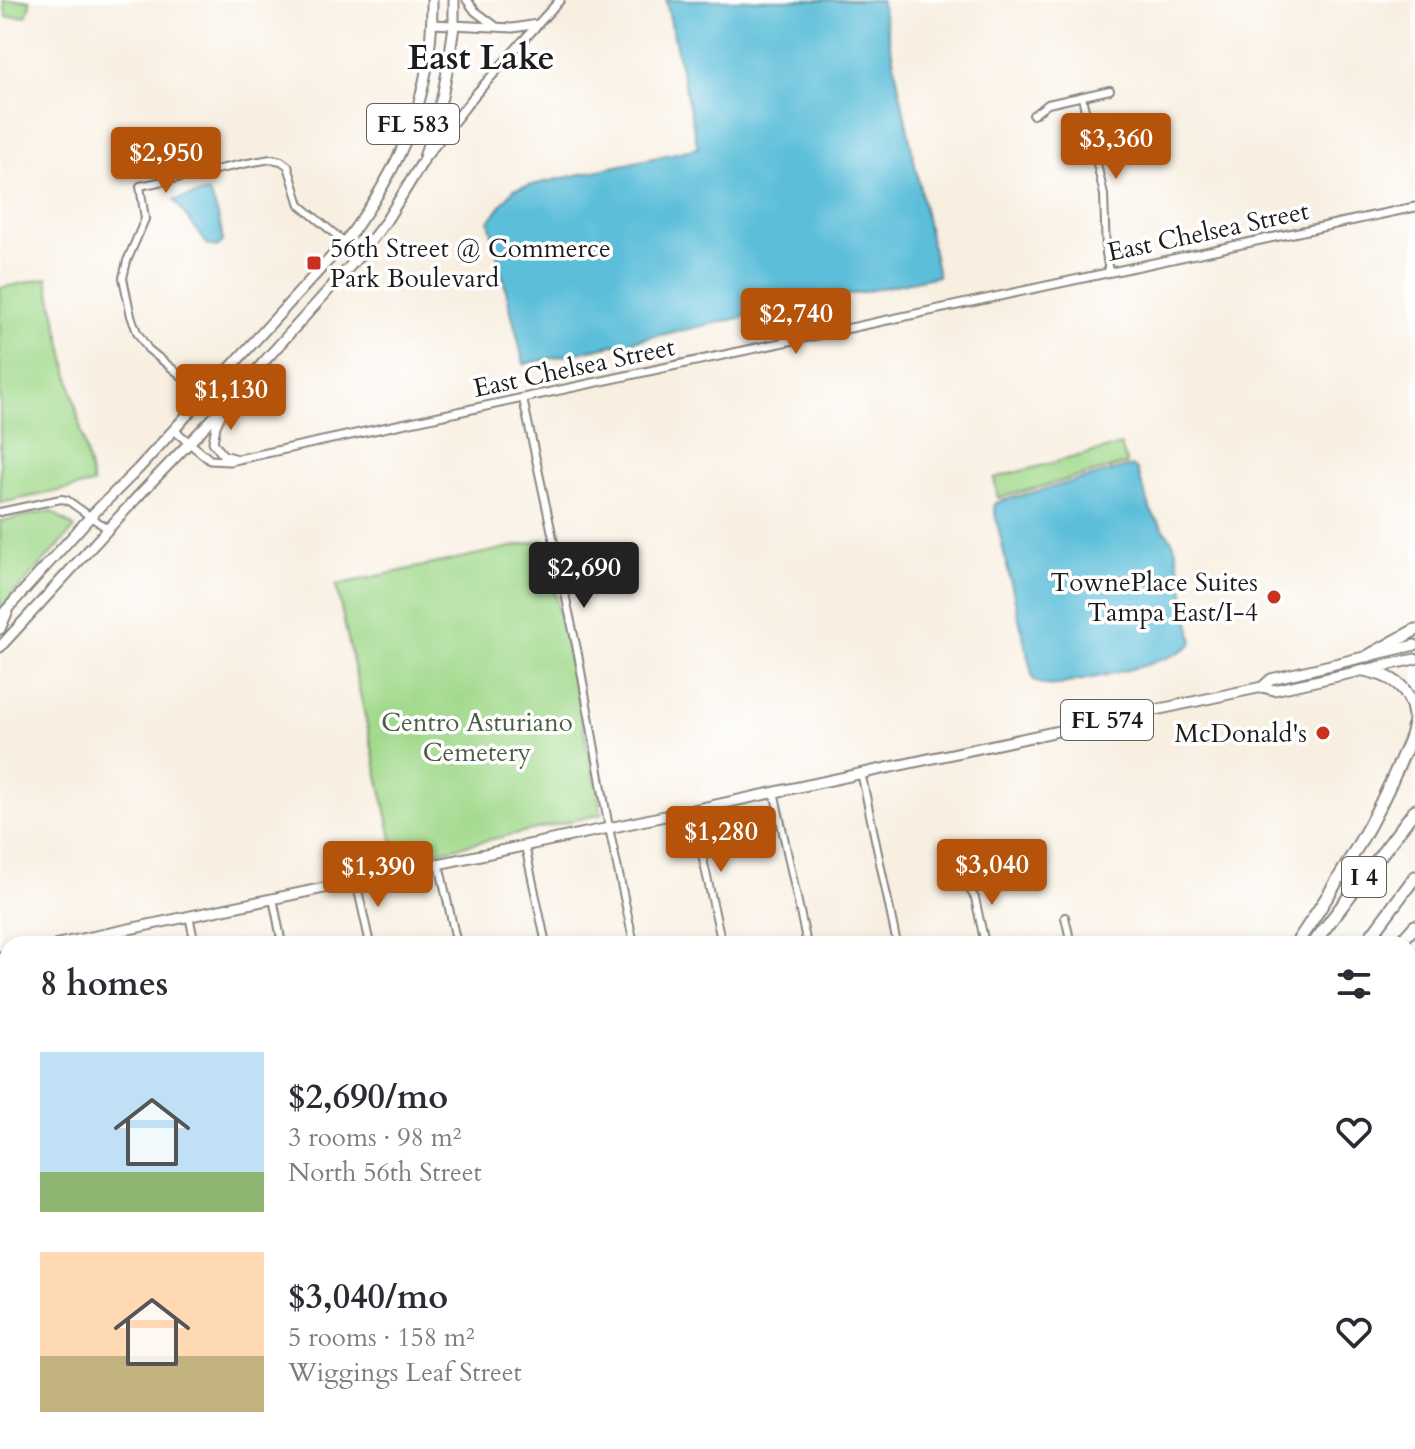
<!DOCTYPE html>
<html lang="en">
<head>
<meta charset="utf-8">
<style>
	body { margin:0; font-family:Cardo,serif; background:#f7f7f7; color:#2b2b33; height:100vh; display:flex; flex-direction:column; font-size:30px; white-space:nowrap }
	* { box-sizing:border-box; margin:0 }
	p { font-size:26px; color:#7c7c81 }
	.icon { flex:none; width:44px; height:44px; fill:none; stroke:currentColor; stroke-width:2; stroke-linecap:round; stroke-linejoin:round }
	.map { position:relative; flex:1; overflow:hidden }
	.sheet { position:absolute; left:0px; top:936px; width:1416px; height:514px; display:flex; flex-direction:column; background:#fff; border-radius:24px 24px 0 0; box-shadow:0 4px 12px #0003 }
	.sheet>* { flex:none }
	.price { position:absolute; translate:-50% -68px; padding:0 18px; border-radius:8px; background:#b45309; color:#fff; font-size:26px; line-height:52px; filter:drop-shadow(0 2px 4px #0008) }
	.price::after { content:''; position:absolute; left:50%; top:48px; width:24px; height:18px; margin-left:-12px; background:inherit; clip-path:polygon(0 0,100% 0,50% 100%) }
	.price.current { background:#222; color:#fff }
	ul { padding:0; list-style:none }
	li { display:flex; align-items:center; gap:24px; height:200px; padding:0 40px }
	li span { display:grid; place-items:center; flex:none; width:224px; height:160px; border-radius:0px; color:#555 }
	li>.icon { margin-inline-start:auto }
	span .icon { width:96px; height:96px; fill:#fffc; stroke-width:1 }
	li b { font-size:34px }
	h2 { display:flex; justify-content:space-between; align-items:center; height:96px; padding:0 40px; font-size:34px }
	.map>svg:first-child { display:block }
	.green { fill:#a1d98b; stroke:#5e7a54; stroke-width:2 }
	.water { fill:#5bbed9; stroke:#3c6d7a; stroke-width:2 }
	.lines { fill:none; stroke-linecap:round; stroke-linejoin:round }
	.minor-casing { stroke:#8a867e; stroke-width:10 }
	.tertiary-casing { stroke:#8a867e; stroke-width:11 }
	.primary-casing { stroke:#8a867e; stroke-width:13 }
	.motorway-casing { stroke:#8a867e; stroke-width:15 }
	.minor { stroke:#fff; stroke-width:6 }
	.tertiary { stroke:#fff; stroke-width:7 }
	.primary { stroke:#fff; stroke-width:9 }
	.motorway { stroke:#fff; stroke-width:11 }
	.poi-dot { fill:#c8321e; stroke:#fff; stroke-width:3 }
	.labels { text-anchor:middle; stroke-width:7; stroke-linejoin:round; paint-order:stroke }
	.shield { fill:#fff; stroke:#606060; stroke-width:2 }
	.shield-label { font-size:24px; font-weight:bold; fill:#1c1c1c }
	.street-label { font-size:26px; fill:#1c1c1c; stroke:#fff }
	.poi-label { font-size:26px; fill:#1c1c1c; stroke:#fff; text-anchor:end }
	.park-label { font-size:26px; fill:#4b5e43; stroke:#fff }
	.district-label { font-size:34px; font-weight:bold; fill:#1c1c1c; stroke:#fff }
</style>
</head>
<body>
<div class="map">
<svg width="1415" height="1449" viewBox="0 0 1415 1449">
	<rect width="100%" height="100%" fill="#fff"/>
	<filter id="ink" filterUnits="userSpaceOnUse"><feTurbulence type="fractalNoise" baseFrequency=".0125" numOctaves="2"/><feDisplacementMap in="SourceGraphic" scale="16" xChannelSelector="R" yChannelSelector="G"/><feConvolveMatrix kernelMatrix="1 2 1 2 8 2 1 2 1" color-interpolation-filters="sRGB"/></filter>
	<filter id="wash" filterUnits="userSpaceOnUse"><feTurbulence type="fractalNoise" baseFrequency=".006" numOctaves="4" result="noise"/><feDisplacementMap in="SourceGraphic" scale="32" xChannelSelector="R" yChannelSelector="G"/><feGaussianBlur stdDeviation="1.8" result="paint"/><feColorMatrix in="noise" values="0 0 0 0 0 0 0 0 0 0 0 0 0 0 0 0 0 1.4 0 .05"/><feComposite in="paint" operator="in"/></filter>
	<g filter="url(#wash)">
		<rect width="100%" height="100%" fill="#f8efe1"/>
		<g class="green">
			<path d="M3,0H30L29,9L26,16L7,17Z"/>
			<path d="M47,278L93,484L0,503V288Z"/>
			<path d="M1121,445L1127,464L998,498L994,478Z"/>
			<path d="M51,511L75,528L0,609V521Z"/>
			<path d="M544,540L602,814L397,861L336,585Z"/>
			<path d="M1415,1119V1449H1288L1286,1442H1408V1121Z"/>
		</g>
		<g class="water">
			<path d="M666,0H881L938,276L524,364L489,221L514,189L698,148Z"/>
			<path d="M208,192C217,207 221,225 223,242L217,247L208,245L174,200Z"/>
			<path d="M1132,466L1137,470L1151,511L1173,542L1176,550L1193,642C1176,664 1088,678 1059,685C1048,686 1041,686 1033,679L994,509L995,504L1001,501Z"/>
			<path d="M1415,953V1116L1408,1118V961Z"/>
			<path d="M1040,1442H1283L1285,1449H1035Z"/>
		</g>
	</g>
	<g filter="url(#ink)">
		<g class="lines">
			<defs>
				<g id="minor">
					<path d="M1082,97L1104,195L1106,253L1109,272"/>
					<path d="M1033,115L1048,104L1110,90"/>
					<path d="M203,398L189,382L148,349L137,332L131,316L123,278L127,261L145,219L140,186L248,163L271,159L281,161L288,166L300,205L360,255"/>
					<path d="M523,399L578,654L609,828L634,944"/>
					<path d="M0,512L61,499L67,500L108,529"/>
					<path d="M861,772L897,944"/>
					<path d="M774,791L807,944"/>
					<path d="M692,810L722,944"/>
					<path d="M525,846L546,944"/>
					<path d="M439,864L457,944"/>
					<path d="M356,881L370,944"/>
					<path d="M966,883L975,898L985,944"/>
					<path d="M273,898L282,944"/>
					<path d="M189,916L195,944"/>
					<path d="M1065,917L1071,944"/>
					<path d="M0,1180L8,1179"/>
					<path d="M0,1266L8,1303"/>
					<path d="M0,1400L8,1398"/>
					<path d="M38,1442L40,1449"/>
					<path d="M127,1442L128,1449"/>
					<path d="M215,1442L216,1449"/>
					<path d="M303,1442L304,1449"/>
					<path d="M390,1442L392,1449"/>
					<path d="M478,1442L480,1449"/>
					<path d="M566,1442L568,1449"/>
					<path d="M654,1442L656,1449"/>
					<path d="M749,1442L750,1449"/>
					<path d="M845,1449L850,1442"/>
				</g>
				<g id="tertiary">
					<path d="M467,0L475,11L495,26"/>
					<path d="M432,24L513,28L538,24L560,0"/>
					<path d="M427,156L474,96L538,24"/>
					<path d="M224,409L216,426L213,442L223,455L234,458"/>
					<path d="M174,430L210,460L229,461L1415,207"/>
				</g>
				<g id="primary">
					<path d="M0,617L91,516L138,469L345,242C402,167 433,96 432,0"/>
					<path d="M0,629L7,613"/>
					<path d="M0,647L142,492L217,414L360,255L386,221L423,161L442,97L448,67L454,26V0"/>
					<path d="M1262,687L1274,690L1415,659"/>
					<path d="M58,944L609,828L1262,687L1271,679L1415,645"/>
					<path d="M0,957L8,955"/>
				</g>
				<g id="motorway">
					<path d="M1368,656L1415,630"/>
					<path d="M1296,944C1335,887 1373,826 1400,762C1406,748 1415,731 1414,716C1411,686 1390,675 1364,670"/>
					<path d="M1313,944L1415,810"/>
					<path d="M1365,944L1415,877"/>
					<path d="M1399,944L1415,926"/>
					<path d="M932,1449L938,1442"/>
					<path d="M986,1449L991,1442"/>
				</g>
			</defs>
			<use href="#minor" class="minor-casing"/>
			<use href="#tertiary" class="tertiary-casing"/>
			<use href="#primary" class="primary-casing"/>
			<use href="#motorway" class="motorway-casing"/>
			<use href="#minor" class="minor"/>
			<use href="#tertiary" class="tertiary"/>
			<use href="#primary" class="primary"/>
			<use href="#motorway" class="motorway"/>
		</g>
	</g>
	<g class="poi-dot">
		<rect x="306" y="255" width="16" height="16" rx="4"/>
		<circle cx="1274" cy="597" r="8"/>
		<circle cx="1323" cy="733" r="8"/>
	</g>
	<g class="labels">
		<g class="shield">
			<rect x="367" y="104" width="92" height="40" rx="6"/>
			<rect x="1061" y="700" width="92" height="40" rx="6"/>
			<rect x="1342" y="857" width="44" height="40" rx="6"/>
		</g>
		<g class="shield-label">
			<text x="413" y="132">FL 583</text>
			<text x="1107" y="728">FL 574</text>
			<text x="1364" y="885">I 4</text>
		</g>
		<g class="street-label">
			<text transform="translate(1208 231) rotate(-12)" y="9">East Chelsea Street</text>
			<text transform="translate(574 367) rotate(-12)" y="9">East Chelsea Street</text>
		</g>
		<g class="poi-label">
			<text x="330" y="257" text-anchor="start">56th Street @ Commerce<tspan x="330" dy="30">Park Boulevard</tspan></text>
			<text x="1258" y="591">TownePlace Suites<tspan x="1258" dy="30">Tampa East/I-4</tspan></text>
			<text x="1307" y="742">McDonald's</text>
		</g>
		<g class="park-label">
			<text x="477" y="731">Centro Asturiano<tspan x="477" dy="30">Cemetery</tspan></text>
		</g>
		<g class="district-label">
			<text x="481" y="69">East Lake</text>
		</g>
	</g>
</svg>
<b class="price" style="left:1116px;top:181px">$3,360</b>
<b class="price" style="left:166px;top:195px">$2,950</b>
<b class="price" style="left:796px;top:356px">$2,740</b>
<b class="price" style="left:231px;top:432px">$1,130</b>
<b class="price current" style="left:584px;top:610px">$2,690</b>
<b class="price" style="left:721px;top:874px">$1,280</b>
<b class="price" style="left:992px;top:907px">$3,040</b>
<b class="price" style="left:378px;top:909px">$1,390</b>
<section class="sheet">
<h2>8 homes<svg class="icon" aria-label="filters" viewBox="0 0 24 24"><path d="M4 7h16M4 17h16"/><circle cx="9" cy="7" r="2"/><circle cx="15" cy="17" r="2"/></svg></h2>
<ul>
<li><span style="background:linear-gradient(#bfe0f5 75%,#8fb573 0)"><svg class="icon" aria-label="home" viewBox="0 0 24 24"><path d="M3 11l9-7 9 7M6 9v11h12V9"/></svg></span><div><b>$2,690/mo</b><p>3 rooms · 98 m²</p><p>North 56th Street</p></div><svg class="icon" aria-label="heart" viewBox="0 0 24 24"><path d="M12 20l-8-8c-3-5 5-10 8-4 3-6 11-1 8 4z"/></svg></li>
<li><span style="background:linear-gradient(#ffd9b3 65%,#c2b280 0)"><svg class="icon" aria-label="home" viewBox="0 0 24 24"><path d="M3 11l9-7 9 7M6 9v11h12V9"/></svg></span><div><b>$3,040/mo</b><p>5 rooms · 158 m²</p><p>Wiggings Leaf Street</p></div><svg class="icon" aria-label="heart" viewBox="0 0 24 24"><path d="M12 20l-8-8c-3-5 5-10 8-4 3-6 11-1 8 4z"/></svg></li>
</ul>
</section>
</div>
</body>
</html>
